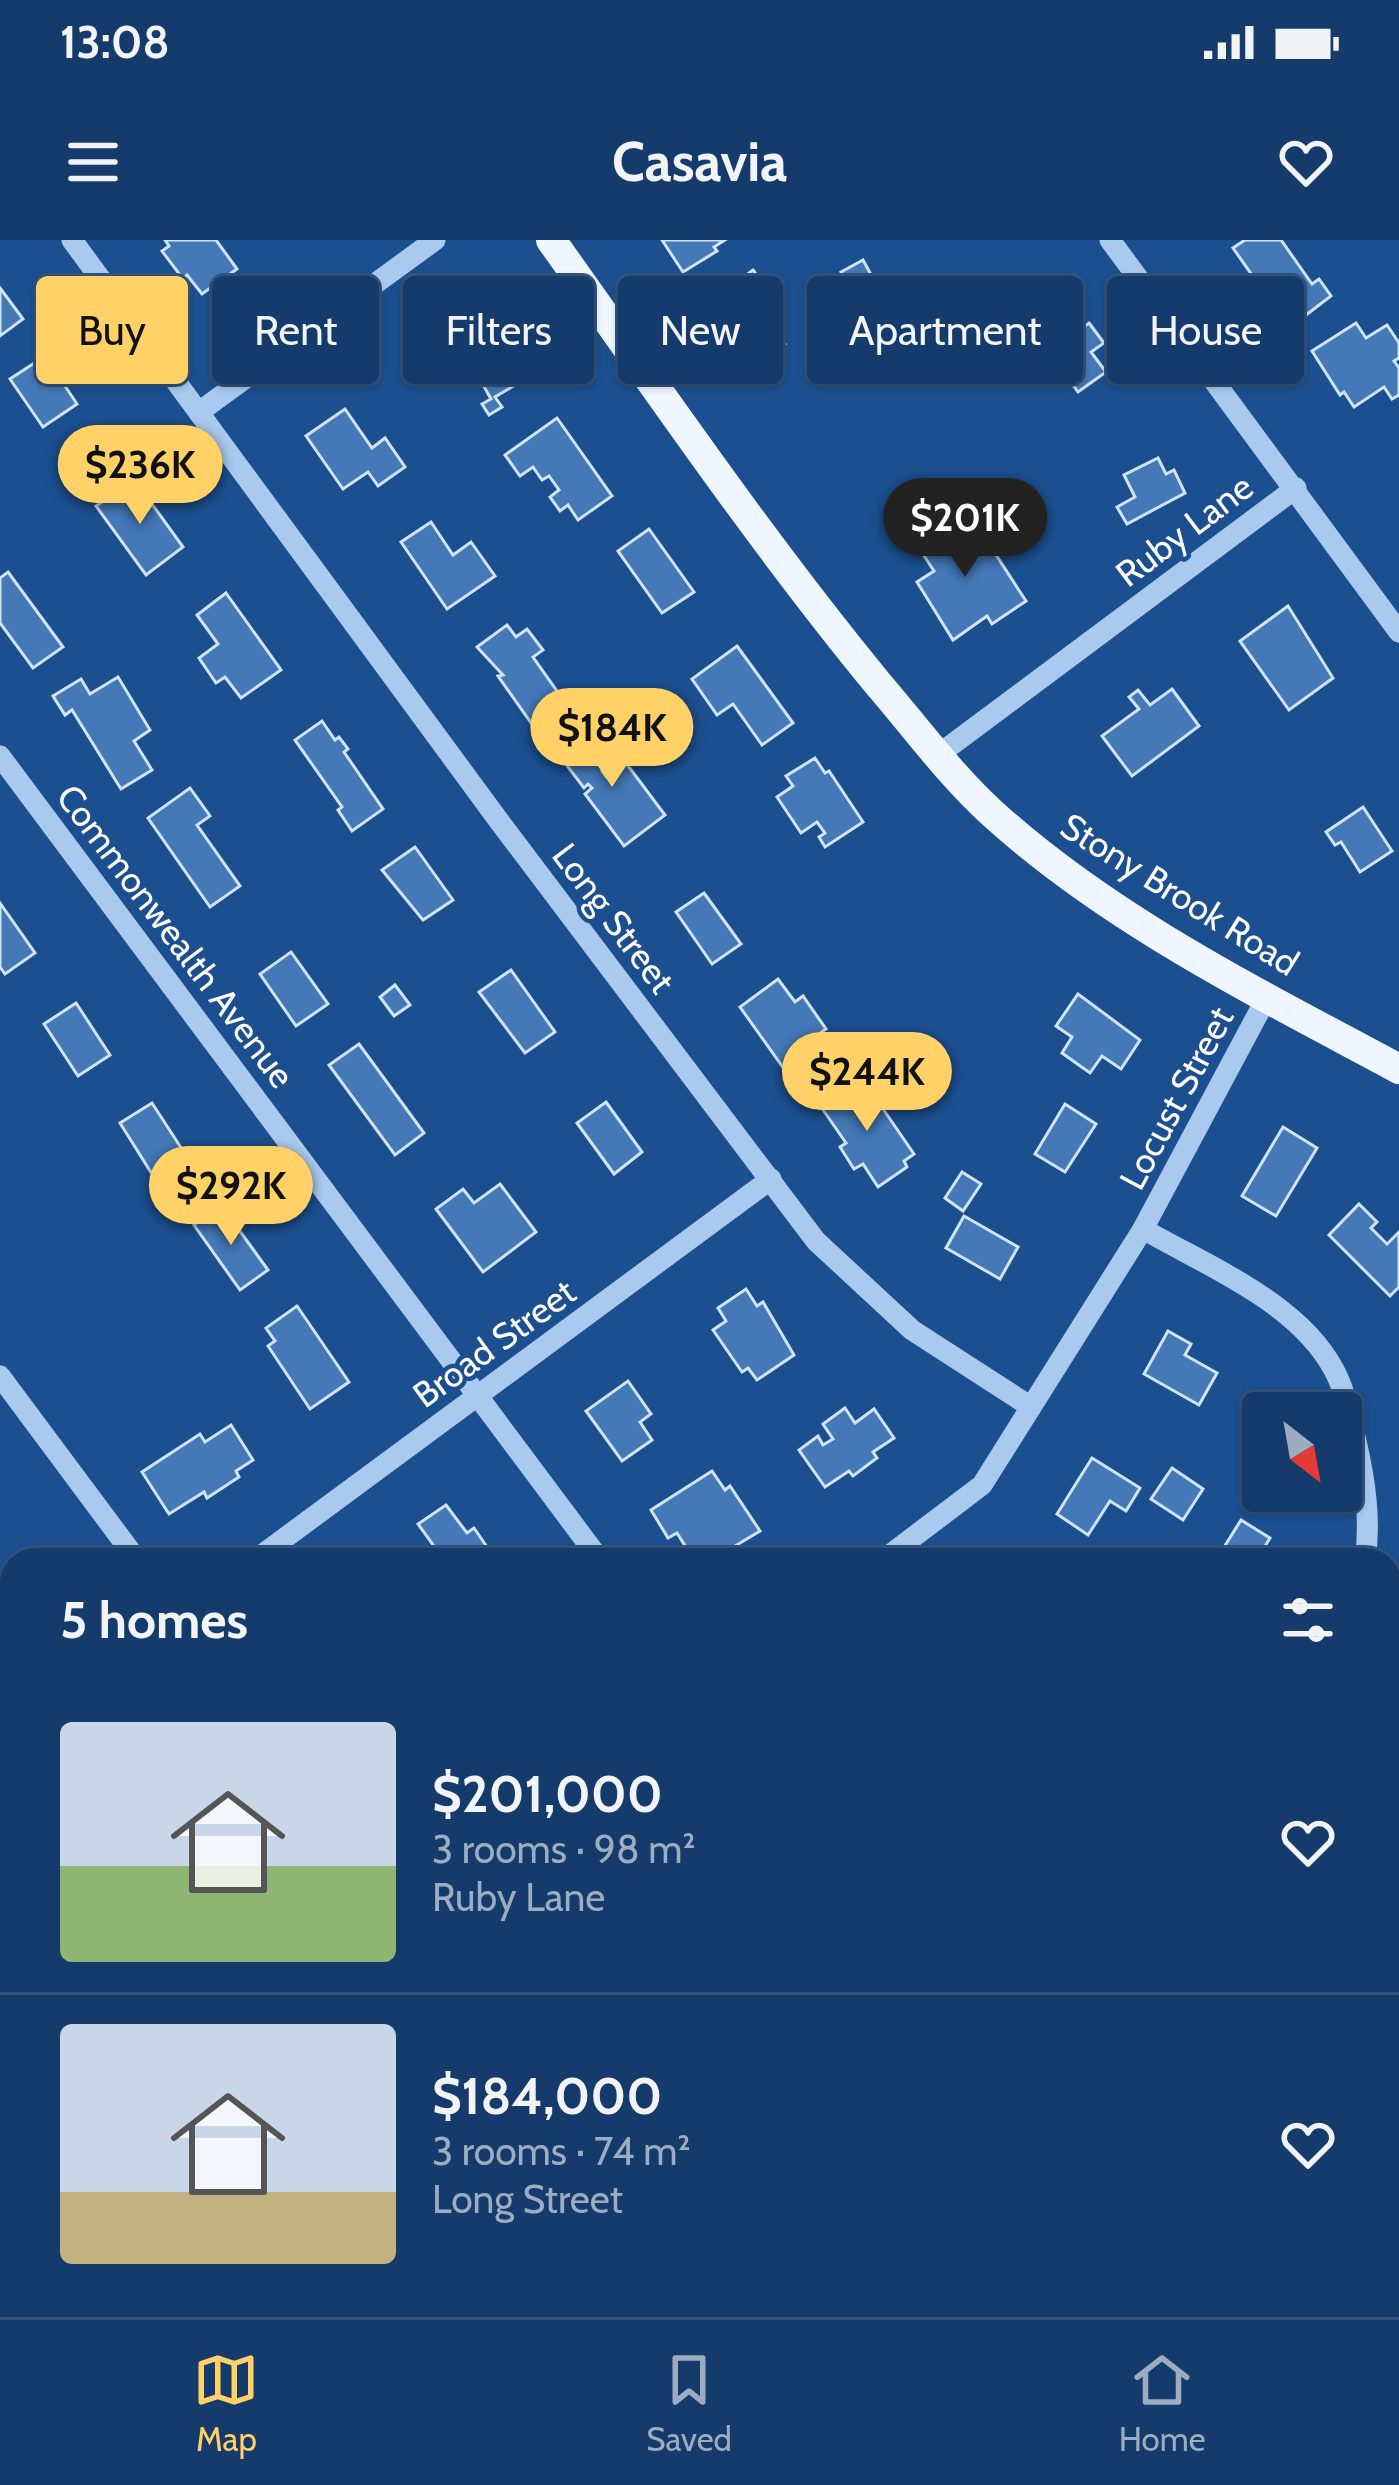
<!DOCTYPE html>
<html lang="en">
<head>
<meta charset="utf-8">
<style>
	body { margin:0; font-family:Cabin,sans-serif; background:#214673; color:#f1f3f6; height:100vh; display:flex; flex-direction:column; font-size:45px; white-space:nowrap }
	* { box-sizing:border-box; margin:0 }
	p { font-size:39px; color:#9dadc1 }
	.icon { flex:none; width:66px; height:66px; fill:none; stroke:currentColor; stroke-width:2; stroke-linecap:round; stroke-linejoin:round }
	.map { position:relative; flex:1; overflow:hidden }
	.side { position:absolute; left:0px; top:1308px; width:1401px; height:771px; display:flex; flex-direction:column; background:#143b6b; border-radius:36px 36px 0 0; box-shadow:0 3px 9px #0004,0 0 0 3px #33557e }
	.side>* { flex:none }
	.banner { position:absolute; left:36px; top:36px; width:1329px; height:108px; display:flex; gap:24px }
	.needle { width:78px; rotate:149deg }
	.fabs { position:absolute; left:1242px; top:1152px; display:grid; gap:24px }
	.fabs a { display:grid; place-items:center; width:120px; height:120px; border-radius:12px; background:#143b6b; box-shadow:0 3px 9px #0004,0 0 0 3px #33557e; font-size:60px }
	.price { position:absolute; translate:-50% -102px; padding:0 27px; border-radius:42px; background:#ffd166; color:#111; font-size:39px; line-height:78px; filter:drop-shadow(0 3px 6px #0008) }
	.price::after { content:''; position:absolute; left:50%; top:72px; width:36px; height:27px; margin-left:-18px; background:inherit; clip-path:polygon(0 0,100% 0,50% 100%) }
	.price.selected { background:#222; color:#fff }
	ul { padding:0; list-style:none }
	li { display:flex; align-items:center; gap:36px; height:300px; padding:0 60px }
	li+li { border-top:3px solid #33557e }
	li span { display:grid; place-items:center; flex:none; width:336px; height:240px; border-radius:12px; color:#555 }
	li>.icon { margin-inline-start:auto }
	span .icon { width:144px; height:144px; fill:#fffc; stroke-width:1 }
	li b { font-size:51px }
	h2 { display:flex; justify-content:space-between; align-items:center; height:144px; padding:0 60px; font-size:51px }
	.tag { padding:0 42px; border-radius:12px; background:#143b6b; box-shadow:0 3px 9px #0004,0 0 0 3px #33557e; font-size:42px; line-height:108px }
	.tag.selected { background:#ffd166; color:#111 }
	.status { display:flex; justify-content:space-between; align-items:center; height:84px; padding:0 60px; background:#143b6b; direction:ltr }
	.status svg { height:33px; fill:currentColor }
	header { display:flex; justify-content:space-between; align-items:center; height:156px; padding:0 60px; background:#143b6b; font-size:54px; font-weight:700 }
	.menu { display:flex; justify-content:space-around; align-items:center; height:168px; border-top:3px solid #33557e; background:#143b6b; font-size:33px; color:#9dadc1 }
	.menu a { display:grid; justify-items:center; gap:6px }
	.menu .selected { color:#ffd166 }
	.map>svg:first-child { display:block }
	.building { fill:#4478b7; stroke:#cfe3fa; stroke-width:3 }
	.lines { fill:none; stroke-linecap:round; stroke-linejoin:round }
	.minor { stroke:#a9c9ee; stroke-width:21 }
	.major { stroke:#f0f6ff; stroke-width:30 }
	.highway { stroke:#fff; stroke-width:36 }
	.labels { text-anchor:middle; stroke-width:9; stroke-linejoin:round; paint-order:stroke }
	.street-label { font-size:36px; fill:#fff; stroke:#1b4f8f }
</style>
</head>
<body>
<div class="status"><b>13:08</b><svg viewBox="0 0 49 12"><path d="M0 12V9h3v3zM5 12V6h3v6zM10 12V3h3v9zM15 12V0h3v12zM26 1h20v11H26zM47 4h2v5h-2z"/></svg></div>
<header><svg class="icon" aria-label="menu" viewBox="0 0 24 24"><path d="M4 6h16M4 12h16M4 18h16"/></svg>Casavia<svg class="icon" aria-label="heart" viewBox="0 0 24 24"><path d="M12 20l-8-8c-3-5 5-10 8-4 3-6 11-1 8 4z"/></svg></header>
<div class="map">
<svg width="1399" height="2077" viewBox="0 0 1399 2077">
	<rect width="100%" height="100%" fill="#1b4f8f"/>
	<g class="building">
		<path d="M165,0H216L237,29L202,54L187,35L183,39L162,11L169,6Z"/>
		<path d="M662,0H725L714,7L717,11L683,32Z"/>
		<path d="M1245,0H1281L1312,44L1319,39L1331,56L1289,88L1233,8Z"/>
		<path d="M863,20L875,42L853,54L841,32Z"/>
		<path d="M753,30L779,65L765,76L785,104L755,126L708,63Z"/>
		<path d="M0,48L23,79L0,96Z"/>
		<path d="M480,77L522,141L495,157L502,167L489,175L482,164L491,159L473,127L460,135L454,123L444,129L430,106Z"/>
		<path d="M1089,83L1104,103L1091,112L1106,132L1078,152L1049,112Z"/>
		<path d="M1356,83L1366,98L1387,85L1399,103V118L1394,121L1399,128V155L1392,159L1384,147L1354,167L1344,152L1340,155L1312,111Z"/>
		<path d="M45,116L77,164L43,187L10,139Z"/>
		<path d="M345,169L372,208L385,198L405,227L378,246L368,232L343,249L306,196Z"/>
		<path d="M557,178L612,256L578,280L568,265L560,271L550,257L559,250L549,236L542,240L533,227L520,236L505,215Z"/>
		<path d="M1158,218L1166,234L1174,230L1185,253L1127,284L1117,267L1135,257L1124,235Z"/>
		<path d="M134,239L183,307L146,335L96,266Z"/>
		<path d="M960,280L968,294L958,300L964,310L985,298L1026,361L992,384L987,376L953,400L917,342L934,331L915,302L946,281L949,287Z"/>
		<path d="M431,282L453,315L471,302L495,336L447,369L401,302Z"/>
		<path d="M649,289L694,352L662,373L618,311Z"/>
		<path d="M8,332L63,407L33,428L0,383V338Z"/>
		<path d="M226,353L281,430L241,458L225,437L216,443L199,418L218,404L197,375Z"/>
		<path d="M1288,366L1333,438L1289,470L1240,401Z"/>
		<path d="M507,385L516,397L527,389L543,410L533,417L569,468L536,490L498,436L503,435L477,407Z"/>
		<path d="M737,406L793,483L762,505L733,464L717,475L692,439Z"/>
		<path d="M118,437L150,490L134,501L152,530L121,549L72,470L65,475L53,456L81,439L90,454Z"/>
		<path d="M1172,449L1199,486L1132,536L1102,496L1139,469L1129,457L1138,450L1150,465Z"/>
		<path d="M322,481L335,500L339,497L348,509L344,512L383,569L352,591L338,570L342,567L295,500Z"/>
		<path d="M582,491L609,527L602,531L606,537L626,523L665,575L624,606L585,554L592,548L588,544L584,548L556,511Z"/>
		<path d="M815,518L825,533L829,531L863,582L825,607L819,597L825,593L817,582L801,593L777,557L793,546L786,536Z"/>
		<path d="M190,548L210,576L197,585L240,646L210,667L148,578Z"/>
		<path d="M1363,567L1392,611L1360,632L1341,602L1335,605L1326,592Z"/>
		<path d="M415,607L453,660L423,680L382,630Z"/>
		<path d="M704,653L741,704L712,724L676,672Z"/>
		<path d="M0,663L35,713L5,734L0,727Z"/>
		<path d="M291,712L328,764L296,786L260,734Z"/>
		<path d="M511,730L555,792L525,813L479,752Z"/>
		<path d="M778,739L795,762L803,756L826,789L819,794L833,815L794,843L740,767Z"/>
		<path d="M395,745L410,765L394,776L380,757Z"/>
		<path d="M1078,754L1140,800L1121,829L1102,816L1090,833L1062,813L1072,797L1056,786Z"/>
		<path d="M76,763L110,815L78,836L44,784Z"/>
		<path d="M359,804L424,893L395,915L329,825Z"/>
		<path d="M852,841L864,859L872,853L914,914L904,921L907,927L878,947L863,924L854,929L840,907L846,903L819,864Z"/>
		<path d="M606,862L642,912L614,934L577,883Z"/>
		<path d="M152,863L200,937L167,958L120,883Z"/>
		<path d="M1065,864L1096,884L1065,932L1035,914Z"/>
		<path d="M1283,887L1317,908L1276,976L1242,956Z"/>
		<path d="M962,932L981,944L963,971L945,958Z"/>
		<path d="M500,944L536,992L483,1032L436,969L463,949L474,963Z"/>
		<path d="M1359,964L1377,982L1371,988L1387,1004L1399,992V1047L1390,1056L1329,995Z"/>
		<path d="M221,965L268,1030L240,1050L194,985Z"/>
		<path d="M964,976L1018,1007L1000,1039L946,1008Z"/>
		<path d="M746,1049L757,1066L763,1062L794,1115L757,1140L748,1128L742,1132L713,1090L726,1081L718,1068Z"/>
		<path d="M297,1066L349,1142L310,1169L268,1106L275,1101L266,1088Z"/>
		<path d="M1168,1091L1191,1104L1185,1115L1217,1133L1199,1165L1144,1134Z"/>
		<path d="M628,1141L651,1174L640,1182L652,1200L622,1221L586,1171Z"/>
		<path d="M845,1168L855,1183L874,1169L894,1198L873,1212L877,1218L853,1236L849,1231L825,1247L799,1210L818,1196L823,1205L833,1199L823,1184Z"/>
		<path d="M231,1185L253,1220L236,1231L239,1237L207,1258L204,1252L169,1274L142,1232L200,1194L205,1202Z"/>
		<path d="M1092,1218L1140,1248L1126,1271L1110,1261L1088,1295L1057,1274Z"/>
		<path d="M1172,1228L1203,1249L1183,1280L1151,1259Z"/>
		<path d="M712,1231L725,1250L730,1246L760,1291L735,1306L743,1320H694L677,1293L668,1298L651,1270Z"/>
		<path d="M446,1265L467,1293L474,1288L496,1320H444L418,1284Z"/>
		<path d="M1241,1280L1270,1298L1257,1320H1216Z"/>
		<path d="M12,1332V1446L0,1429V1340Z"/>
		<path d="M1391,1449L1399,1454V1544L1389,1538Z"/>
		<path d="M1,2025L12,2042V2067H18L24,2077H0Z"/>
		<path d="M249,2067H313L319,2077H255Z"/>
	</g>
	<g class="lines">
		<g class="minor">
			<path d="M72,0L499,581L816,1001L912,1090L1031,1167"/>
			<path d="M1110,0L1399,392"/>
			<path d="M199,172L435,0"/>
			<path d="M938,515L1296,248"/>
			<path d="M0,516L600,1320"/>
			<path d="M1143,989C1207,1026 1298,1062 1334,1130C1346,1152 1350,1177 1356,1201C1365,1240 1371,1280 1365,1320"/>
			<path d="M0,1136L137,1320"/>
			<path d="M255,1320L771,939"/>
			<path d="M883,1320L982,1245L1143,989L1267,757"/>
			<path d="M0,1869L12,1886"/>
			<path d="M145,2067L152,2077"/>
			<path d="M674,2067L679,2077"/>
		</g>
		<path class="major" d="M551,0C658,150 762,303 879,445C916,488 951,536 993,574C1111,681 1260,754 1399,829"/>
		<g class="highway">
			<path d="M1389,1978L1399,1953"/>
			<path d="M1351,2077L1355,2067"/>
		</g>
	</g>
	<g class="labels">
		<g class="street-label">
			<text transform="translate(1184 290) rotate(-37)" y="13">Ruby Lane</text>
			<text transform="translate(1180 654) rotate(32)" y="13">Stony Brook Road</text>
			<text transform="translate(614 678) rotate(53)" y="13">Long Street</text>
			<text transform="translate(176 696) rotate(53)" y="13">Commonwealth Avenue</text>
			<text transform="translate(1176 858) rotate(-62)" y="13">Locust Street</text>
			<text transform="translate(494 1103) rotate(-36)" y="13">Broad Street</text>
		</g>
	</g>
</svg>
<div class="fabs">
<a><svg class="needle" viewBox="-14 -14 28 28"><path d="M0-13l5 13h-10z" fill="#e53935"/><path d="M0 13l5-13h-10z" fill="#9dadc1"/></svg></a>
</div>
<b class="price" style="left:140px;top:287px">$236K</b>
<b class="price selected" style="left:965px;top:340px">$201K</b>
<b class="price" style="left:612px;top:550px">$184K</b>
<b class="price" style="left:867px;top:894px">$244K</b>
<b class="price" style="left:231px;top:1008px">$292K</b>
<div class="banner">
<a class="tag selected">Buy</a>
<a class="tag">Rent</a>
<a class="tag">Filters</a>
<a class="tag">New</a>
<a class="tag">Apartment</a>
<a class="tag">House</a>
</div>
<section class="side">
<h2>5 homes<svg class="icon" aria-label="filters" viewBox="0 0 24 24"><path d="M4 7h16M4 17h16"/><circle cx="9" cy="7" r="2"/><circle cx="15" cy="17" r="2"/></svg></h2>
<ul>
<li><span style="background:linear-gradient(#c9d6e8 60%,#8fb573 0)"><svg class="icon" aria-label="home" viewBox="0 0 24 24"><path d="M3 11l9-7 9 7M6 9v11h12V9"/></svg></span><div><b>$201,000</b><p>3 rooms · 98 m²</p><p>Ruby Lane</p></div><svg class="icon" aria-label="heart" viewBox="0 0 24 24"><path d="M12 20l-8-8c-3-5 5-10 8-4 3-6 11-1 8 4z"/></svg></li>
<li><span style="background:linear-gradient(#c9d6e8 70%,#c2b280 0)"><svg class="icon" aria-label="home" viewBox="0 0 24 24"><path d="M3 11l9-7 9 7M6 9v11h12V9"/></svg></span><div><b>$184,000</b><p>3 rooms · 74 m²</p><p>Long Street</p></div><svg class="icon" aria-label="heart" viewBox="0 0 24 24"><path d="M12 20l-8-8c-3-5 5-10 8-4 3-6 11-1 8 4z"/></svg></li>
</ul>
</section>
</div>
<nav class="menu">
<a class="selected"><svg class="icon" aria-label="map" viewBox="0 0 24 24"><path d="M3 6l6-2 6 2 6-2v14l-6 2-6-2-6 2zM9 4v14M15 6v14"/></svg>Map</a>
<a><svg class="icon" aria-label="saved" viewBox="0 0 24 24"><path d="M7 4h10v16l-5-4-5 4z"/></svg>Saved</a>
<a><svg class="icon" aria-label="home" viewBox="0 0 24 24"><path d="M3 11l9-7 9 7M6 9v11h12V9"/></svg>Home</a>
</nav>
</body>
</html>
